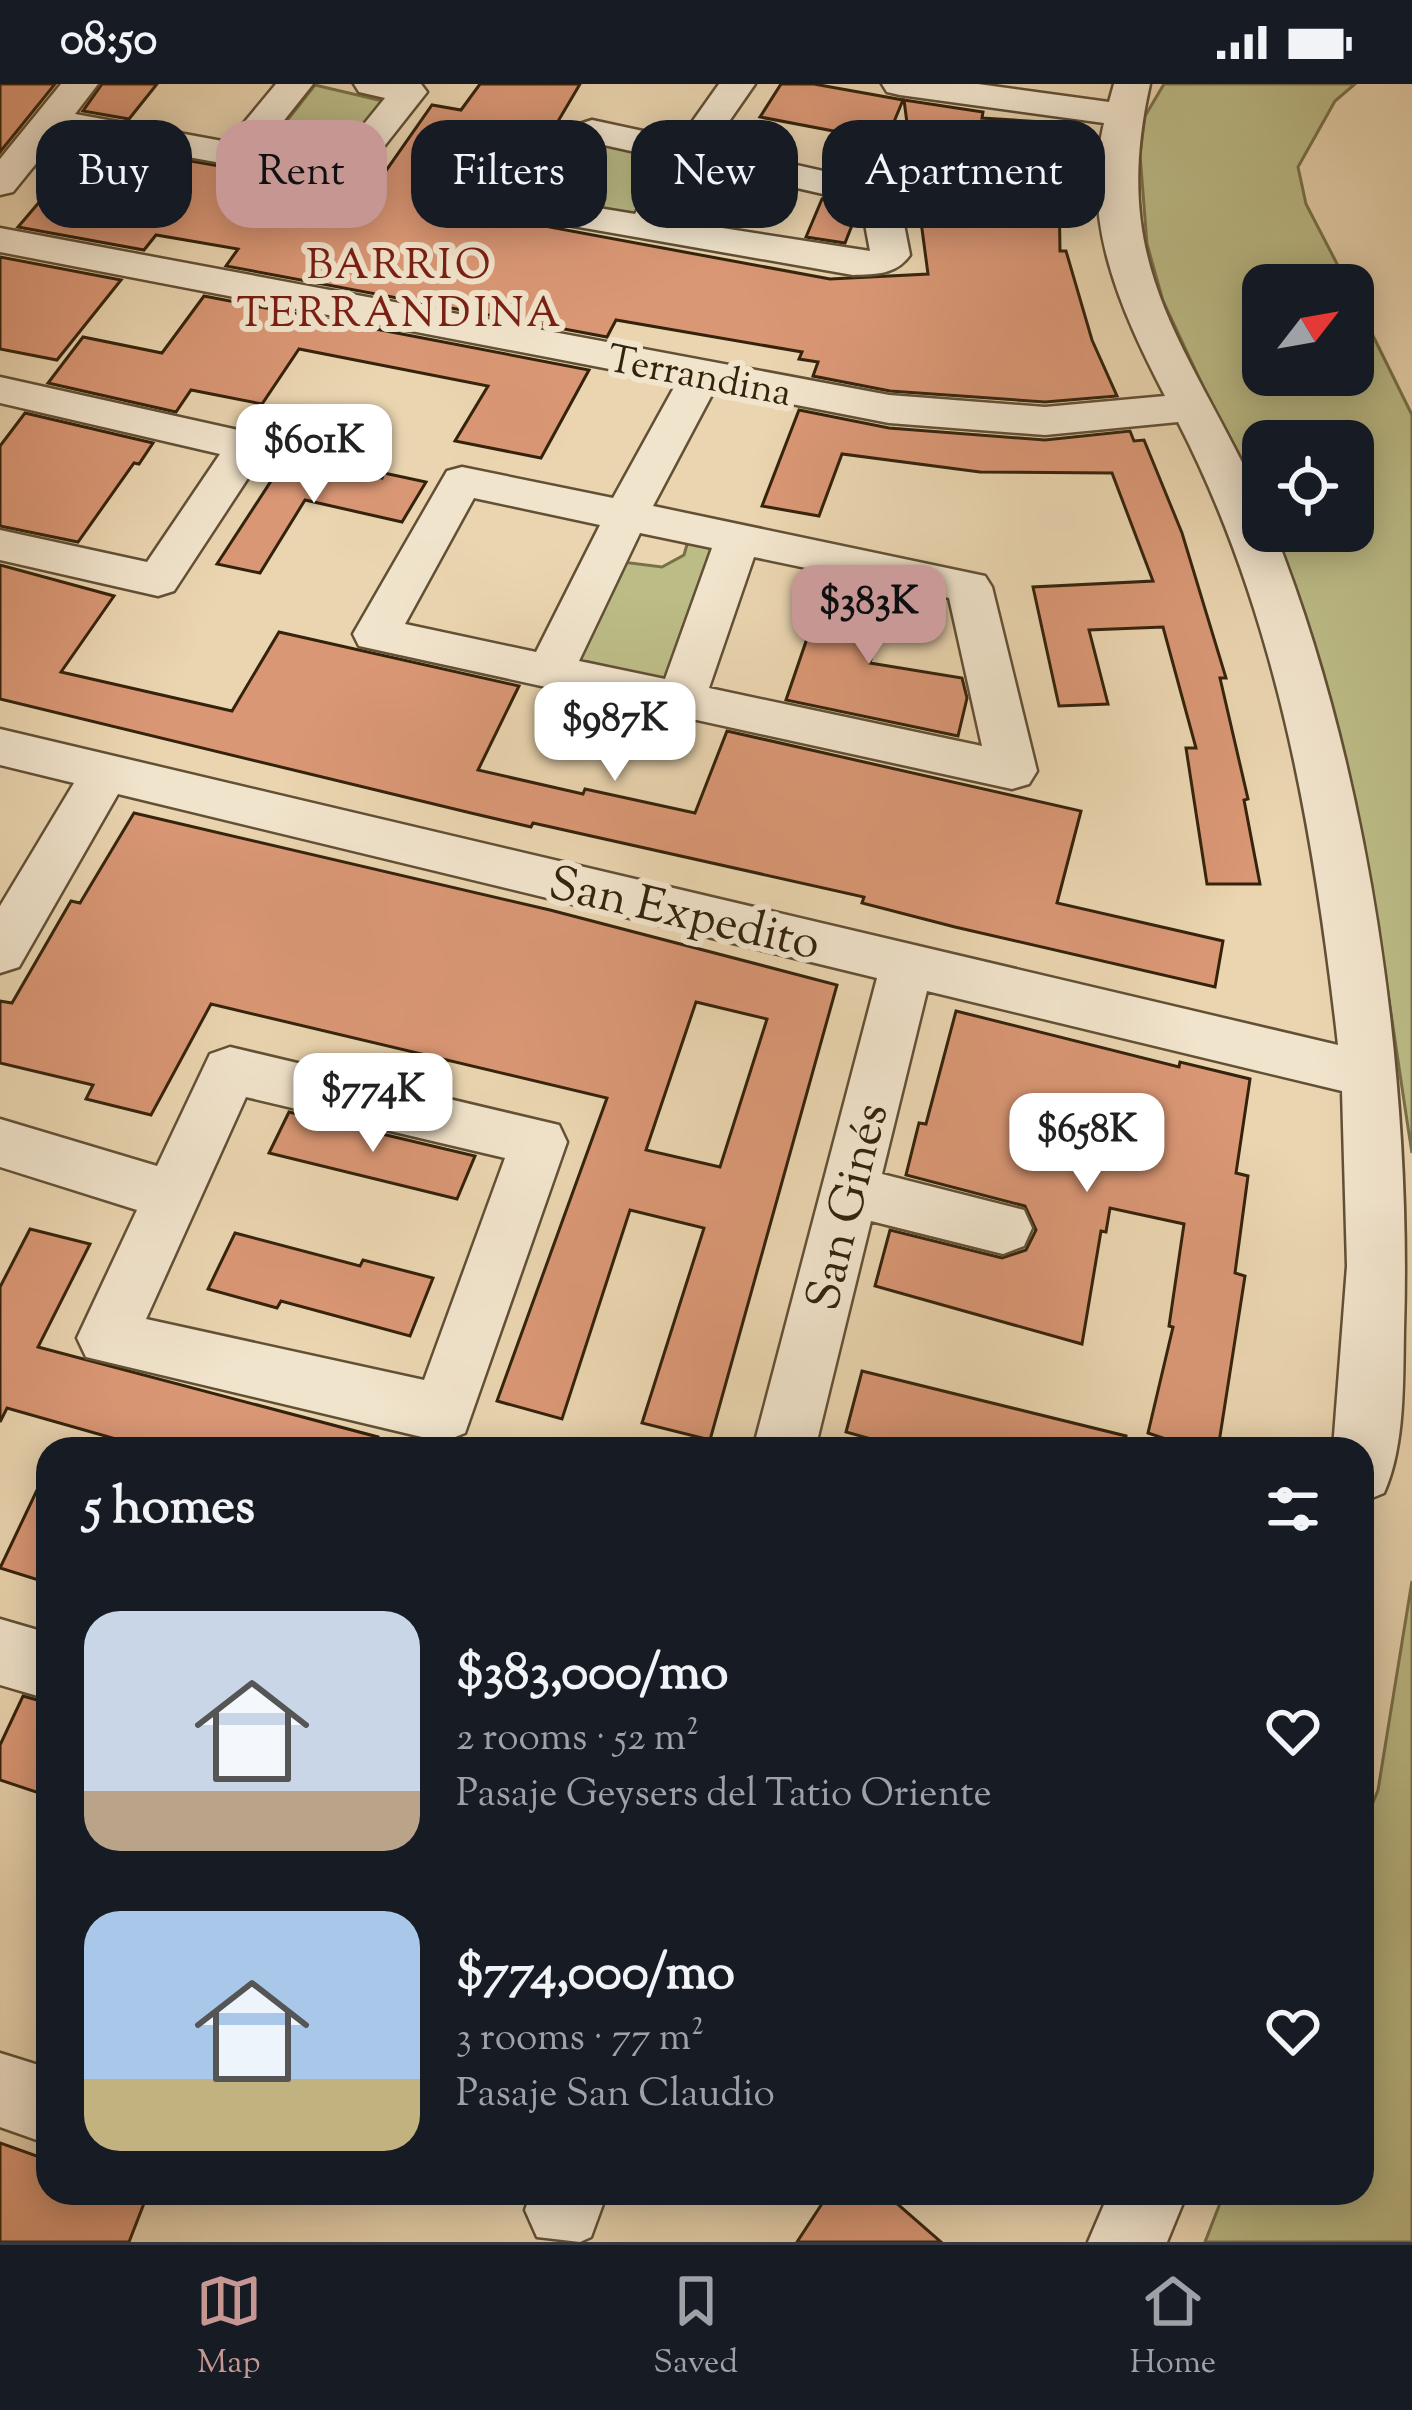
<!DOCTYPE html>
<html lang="en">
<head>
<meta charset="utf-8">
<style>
	body { margin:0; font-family:"Sorts Mill Goudy",serif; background:#20242c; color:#f1f3f6; height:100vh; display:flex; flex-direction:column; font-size:45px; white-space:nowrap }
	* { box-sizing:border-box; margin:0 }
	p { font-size:39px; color:#9ea1a6 }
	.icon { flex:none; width:66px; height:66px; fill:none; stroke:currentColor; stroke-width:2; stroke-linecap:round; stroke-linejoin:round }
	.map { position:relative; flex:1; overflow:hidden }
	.details { position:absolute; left:36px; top:1353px; width:1338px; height:768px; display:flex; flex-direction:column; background:#171b24; border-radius:36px; box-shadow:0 6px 30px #0003 }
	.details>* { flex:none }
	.guide { position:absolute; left:36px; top:36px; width:1341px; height:108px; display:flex; gap:24px }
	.needle { width:78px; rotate:59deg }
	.controls { position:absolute; left:1242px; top:180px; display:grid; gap:24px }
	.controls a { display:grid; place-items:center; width:132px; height:132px; border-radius:24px; background:#171b24; box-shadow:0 6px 30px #0003; font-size:60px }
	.price { position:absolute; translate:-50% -102px; padding:0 27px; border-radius:24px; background:#fff; color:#222; font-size:39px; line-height:78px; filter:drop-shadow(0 3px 6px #0008) }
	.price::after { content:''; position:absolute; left:50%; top:72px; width:36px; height:27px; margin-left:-18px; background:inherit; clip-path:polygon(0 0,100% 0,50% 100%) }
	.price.current { background:#c59692; color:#111 }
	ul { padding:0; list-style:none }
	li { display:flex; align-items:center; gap:36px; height:300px; padding:0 48px }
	li span { display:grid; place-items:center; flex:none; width:336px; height:240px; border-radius:36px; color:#555 }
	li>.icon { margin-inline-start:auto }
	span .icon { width:144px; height:144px; fill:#fffc; stroke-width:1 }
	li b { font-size:51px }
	h2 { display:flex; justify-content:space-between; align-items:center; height:144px; padding:0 48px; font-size:51px }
	.pill { padding:0 42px; border-radius:36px; background:#171b24; box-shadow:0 6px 30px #0003; font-size:42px; line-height:108px }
	.pill.current { background:#c59692; color:#111 }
	.status { display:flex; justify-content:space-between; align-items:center; height:84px; padding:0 60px; background:#171b24; direction:ltr }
	.status svg { height:33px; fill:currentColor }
	.tabs { display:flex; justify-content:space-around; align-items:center; height:168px; border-top:3px solid #363941; background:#171b24; font-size:33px; color:#9ea1a6 }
	.tabs a { display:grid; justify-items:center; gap:6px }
	.tabs .current { color:#c59692 }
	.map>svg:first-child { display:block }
	.green { fill:#bcbc87; stroke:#78704a; stroke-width:3 }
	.building { fill:#da9775; stroke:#34230c; stroke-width:3; fill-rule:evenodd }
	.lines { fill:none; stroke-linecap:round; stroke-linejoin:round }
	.street-casing { stroke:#625035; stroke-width:5 }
	.street { fill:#f1e4cc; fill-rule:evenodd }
	.labels { text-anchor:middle; stroke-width:12; stroke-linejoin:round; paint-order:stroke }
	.far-street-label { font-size:39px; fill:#34230c; stroke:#f1e4cc }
	.far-neighbourhood-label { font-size:42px; letter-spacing:3px; fill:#7a1f14; stroke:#f1e4cc }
	.street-label { font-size:48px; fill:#34230c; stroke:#f1e4cc }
</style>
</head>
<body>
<div class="status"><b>08:50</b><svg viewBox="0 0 49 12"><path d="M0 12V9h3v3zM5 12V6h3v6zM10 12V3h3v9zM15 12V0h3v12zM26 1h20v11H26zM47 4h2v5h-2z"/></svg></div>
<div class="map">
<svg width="1412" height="2158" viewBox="0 0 1412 2158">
	<rect width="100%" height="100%" fill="#ead5b0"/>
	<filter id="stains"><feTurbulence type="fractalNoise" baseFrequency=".00167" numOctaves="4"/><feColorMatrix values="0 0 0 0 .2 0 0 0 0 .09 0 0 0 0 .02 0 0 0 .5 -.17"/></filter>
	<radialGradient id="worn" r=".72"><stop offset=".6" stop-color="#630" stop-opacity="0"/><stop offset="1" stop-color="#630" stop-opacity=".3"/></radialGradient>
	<g class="green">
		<path d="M1164,0H1355L1335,17L1298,83L1306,120L1348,201H1263V291H1353V211L1412,331V1069C1379,860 1358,641 1270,447H1353V357H1263V431L1163,217L1147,160L1140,70L1145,32Z"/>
		<path d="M315,1L387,18L339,80L263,67Z"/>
		<path d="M589,52L651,63L647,71L662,93L638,135L548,118Z"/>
		<path d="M688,457L717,466L670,597L567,573L615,477L662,483L684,471Z"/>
		<path d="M1412,1497V2158H1205L1224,2109H1362V1746L1378,1706Z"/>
	</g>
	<g class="building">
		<path d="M0,0H55L0,68Z"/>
		<path d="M102,0H157L129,35L83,27Z"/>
		<path d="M480,0H580L501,134L830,195L928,190L920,130L950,135L961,72L910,62L904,16L983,28L982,34L1058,39L1060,167H1066L1092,256L1117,312L1045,318L890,307L813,292L818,278L799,275L802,268L616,236L607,253L226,182L238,165L156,151L144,166L18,143L64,89L38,84L62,55L371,108L432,21L461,26Z"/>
		<path d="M781,0H814L903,16L886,57L760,33Z"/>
		<path d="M706,96L744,102L727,140L688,134Z"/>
		<path d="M822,115L858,126L845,159L806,153Z"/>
		<path d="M0,173L121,196L57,276L0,265Z"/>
		<path d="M204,212L589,286L541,374L455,357L488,302L299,265L262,320L191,306L176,328L48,299L83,253L162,269Z"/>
		<path d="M799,326L889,344L1045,356L1130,347L1134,357L1144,356L1182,449L1226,594H1220L1248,715L1244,716L1260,800H1207L1186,664H1196L1163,543L1089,546L1108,620L1059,622L1033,503L1153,497L1112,389L980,388L842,370L819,432L762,422Z"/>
		<path d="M25,329L153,359L139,380L134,379L78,458L0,442V362Z"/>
		<path d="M286,374L382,394L384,389L426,398L402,438L305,416L260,489L217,480Z"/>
		<path d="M0,481L114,512L61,588L232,627L279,548L519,602L478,686L583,710L585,705L695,729L727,647L1081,727L1057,819L1223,857L1215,903L955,843L862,819L864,813L533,739L531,743L471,729L0,615Z"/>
		<path d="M828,493L890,506L870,579L962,594L967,614L958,652L786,616Z"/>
		<path d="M134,729L550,826L837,901L710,1356L642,1339L704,1144L630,1126L562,1335L497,1317L607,1014L211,920L151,1031L86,1015L93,1001L0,979V917L12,919L71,817L80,819ZM696,918L767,935L720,1083L646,1066Z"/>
		<path d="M956,927L1179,983L1180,978L1250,995L1236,1089L1248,1092L1235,1189L1245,1192L1218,1365H1195L1148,1349L1173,1243L1169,1242L1184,1140L1110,1124L1106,1148L1101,1147L1082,1260L875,1202L890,1146L1002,1174L1026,1166L1036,1146L1025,1122L906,1091L919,1039L926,1040Z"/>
		<path d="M289,1028L475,1072L457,1115L269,1069Z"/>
		<path d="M30,1145L90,1160L38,1263L378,1353L377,1365H151L7,1324L0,1338V1203Z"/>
		<path d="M235,1149L360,1182L363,1176L433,1194L410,1252L281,1217L277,1224L208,1205Z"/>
		<path d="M862,1287L1126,1352L1124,1365H907L846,1348Z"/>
		<path d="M48,1383V1499L0,1484Z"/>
		<path d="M23,1612L48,1619V1712L0,1696V1661Z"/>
		<path d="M0,2059L48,2076V2109H148L129,2158H0Z"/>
		<path d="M829,2109H885L941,2158H797Z"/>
	</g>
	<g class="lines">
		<defs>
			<g id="street">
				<path d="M61,0H98L75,30L228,58L276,0H313L262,64L334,77L385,14L359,8L354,0H421L427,8L356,98L343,101L60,50L13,108L0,111V75Z"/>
				<path d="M719,0H755L712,62L881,100L900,120L910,171C896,191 876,190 853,191L533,135L523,119L567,44L592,36L680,55ZM595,59L667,75L635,130L562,118ZM700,82L854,117L862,124L870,167L671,136Z"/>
				<path d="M882,0H978L1109,18L1114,0H1150C1110,176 1179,249 1252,398L1263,422V447H1274C1369,685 1412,992 1404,1247C1403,1298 1405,1362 1384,1409L1362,1418V1365H1333L1347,1182L1342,1007L927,907L882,1090L1024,1126L1032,1144L1024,1162L1003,1170L871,1137L815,1365H753L877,894L118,710L19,883L0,889V822L74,699L0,681V645L1338,961C1314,747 1277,531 1178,338L1045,351L889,339L715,305L653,422L985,492L992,503L1037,687L1029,700L1012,705L359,562L353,550L447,387L462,383L613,414L677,298L0,168V144L889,311L1045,323L1165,312C1121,227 1080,137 1104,39L900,11L887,8ZM474,414L600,441L536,568L405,540ZM640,449L712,464L665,595L579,577ZM754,473L949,514L982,662L709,604Z"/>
				<path d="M0,293L247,348L262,352L269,362L174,507L158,512L0,476V446L147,478L220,370L0,319Z"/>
				<path d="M230,963L559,1041L567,1058L465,1349L443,1358L86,1273L77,1254L137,1126L0,1083V1035L157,1082L210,970ZM246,1013L505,1074L424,1296L146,1235Z"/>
				<path d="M0,1535L48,1549V1615L0,1601Z"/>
				<path d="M0,1969L48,1984V2060L0,2043Z"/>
				<path d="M531,2109H607L591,2153L580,2158L537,2153L525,2126Z"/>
				<path d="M1109,2109H1187L1167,2158H1088Z"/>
			</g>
		</defs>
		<use href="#street" class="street-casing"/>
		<use href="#street" class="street"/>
	</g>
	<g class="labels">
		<g class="far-street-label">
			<text transform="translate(700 290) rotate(11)" y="14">Terrandina</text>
		</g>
		<g class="far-neighbourhood-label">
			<text x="400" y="194">BARRIO<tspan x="400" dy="48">TERRANDINA</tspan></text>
		</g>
		<g class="street-label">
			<text transform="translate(685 827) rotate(13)" y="17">San Expedito</text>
			<text transform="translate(845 1122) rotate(-76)" y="17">San Ginés</text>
		</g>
	</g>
	<rect width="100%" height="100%" filter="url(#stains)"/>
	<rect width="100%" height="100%" fill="url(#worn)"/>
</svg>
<div class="controls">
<a><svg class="needle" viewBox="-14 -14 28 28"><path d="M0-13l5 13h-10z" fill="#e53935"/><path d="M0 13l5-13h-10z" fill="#9ea1a6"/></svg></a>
<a><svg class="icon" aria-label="locate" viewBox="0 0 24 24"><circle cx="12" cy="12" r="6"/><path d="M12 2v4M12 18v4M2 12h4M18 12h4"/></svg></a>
</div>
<b class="price" style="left:314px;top:422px">$601K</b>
<b class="price current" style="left:869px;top:583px">$383K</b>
<b class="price" style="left:615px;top:700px">$987K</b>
<b class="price" style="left:373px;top:1071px">$774K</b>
<b class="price" style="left:1087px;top:1111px">$658K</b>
<div class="guide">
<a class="pill">Buy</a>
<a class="pill current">Rent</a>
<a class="pill">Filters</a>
<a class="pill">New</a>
<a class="pill">Apartment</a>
</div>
<section class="details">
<h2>5 homes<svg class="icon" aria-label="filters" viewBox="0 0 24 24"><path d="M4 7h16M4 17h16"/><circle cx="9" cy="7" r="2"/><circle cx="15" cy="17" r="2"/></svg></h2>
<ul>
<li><span style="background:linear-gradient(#c9d6e8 75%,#b9a48a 0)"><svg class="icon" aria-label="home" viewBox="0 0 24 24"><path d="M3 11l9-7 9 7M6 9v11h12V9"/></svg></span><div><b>$383,000/mo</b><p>2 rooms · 52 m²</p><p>Pasaje Geysers del Tatio Oriente</p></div><svg class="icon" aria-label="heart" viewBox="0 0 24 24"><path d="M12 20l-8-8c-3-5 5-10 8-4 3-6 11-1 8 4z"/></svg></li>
<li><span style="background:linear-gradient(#a9c7e8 70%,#c2b280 0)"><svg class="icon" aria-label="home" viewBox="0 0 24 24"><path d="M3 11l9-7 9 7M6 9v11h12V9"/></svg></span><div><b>$774,000/mo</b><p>3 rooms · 77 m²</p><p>Pasaje San Claudio</p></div><svg class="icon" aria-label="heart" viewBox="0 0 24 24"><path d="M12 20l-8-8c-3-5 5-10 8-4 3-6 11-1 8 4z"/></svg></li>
</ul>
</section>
</div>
<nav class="tabs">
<a class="current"><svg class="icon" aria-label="map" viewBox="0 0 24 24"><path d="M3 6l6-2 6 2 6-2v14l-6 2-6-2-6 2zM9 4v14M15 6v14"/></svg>Map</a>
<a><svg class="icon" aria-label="saved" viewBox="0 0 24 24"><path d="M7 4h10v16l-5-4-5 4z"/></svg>Saved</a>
<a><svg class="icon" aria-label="home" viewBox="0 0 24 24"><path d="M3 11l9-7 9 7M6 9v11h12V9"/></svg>Home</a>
</nav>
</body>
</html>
